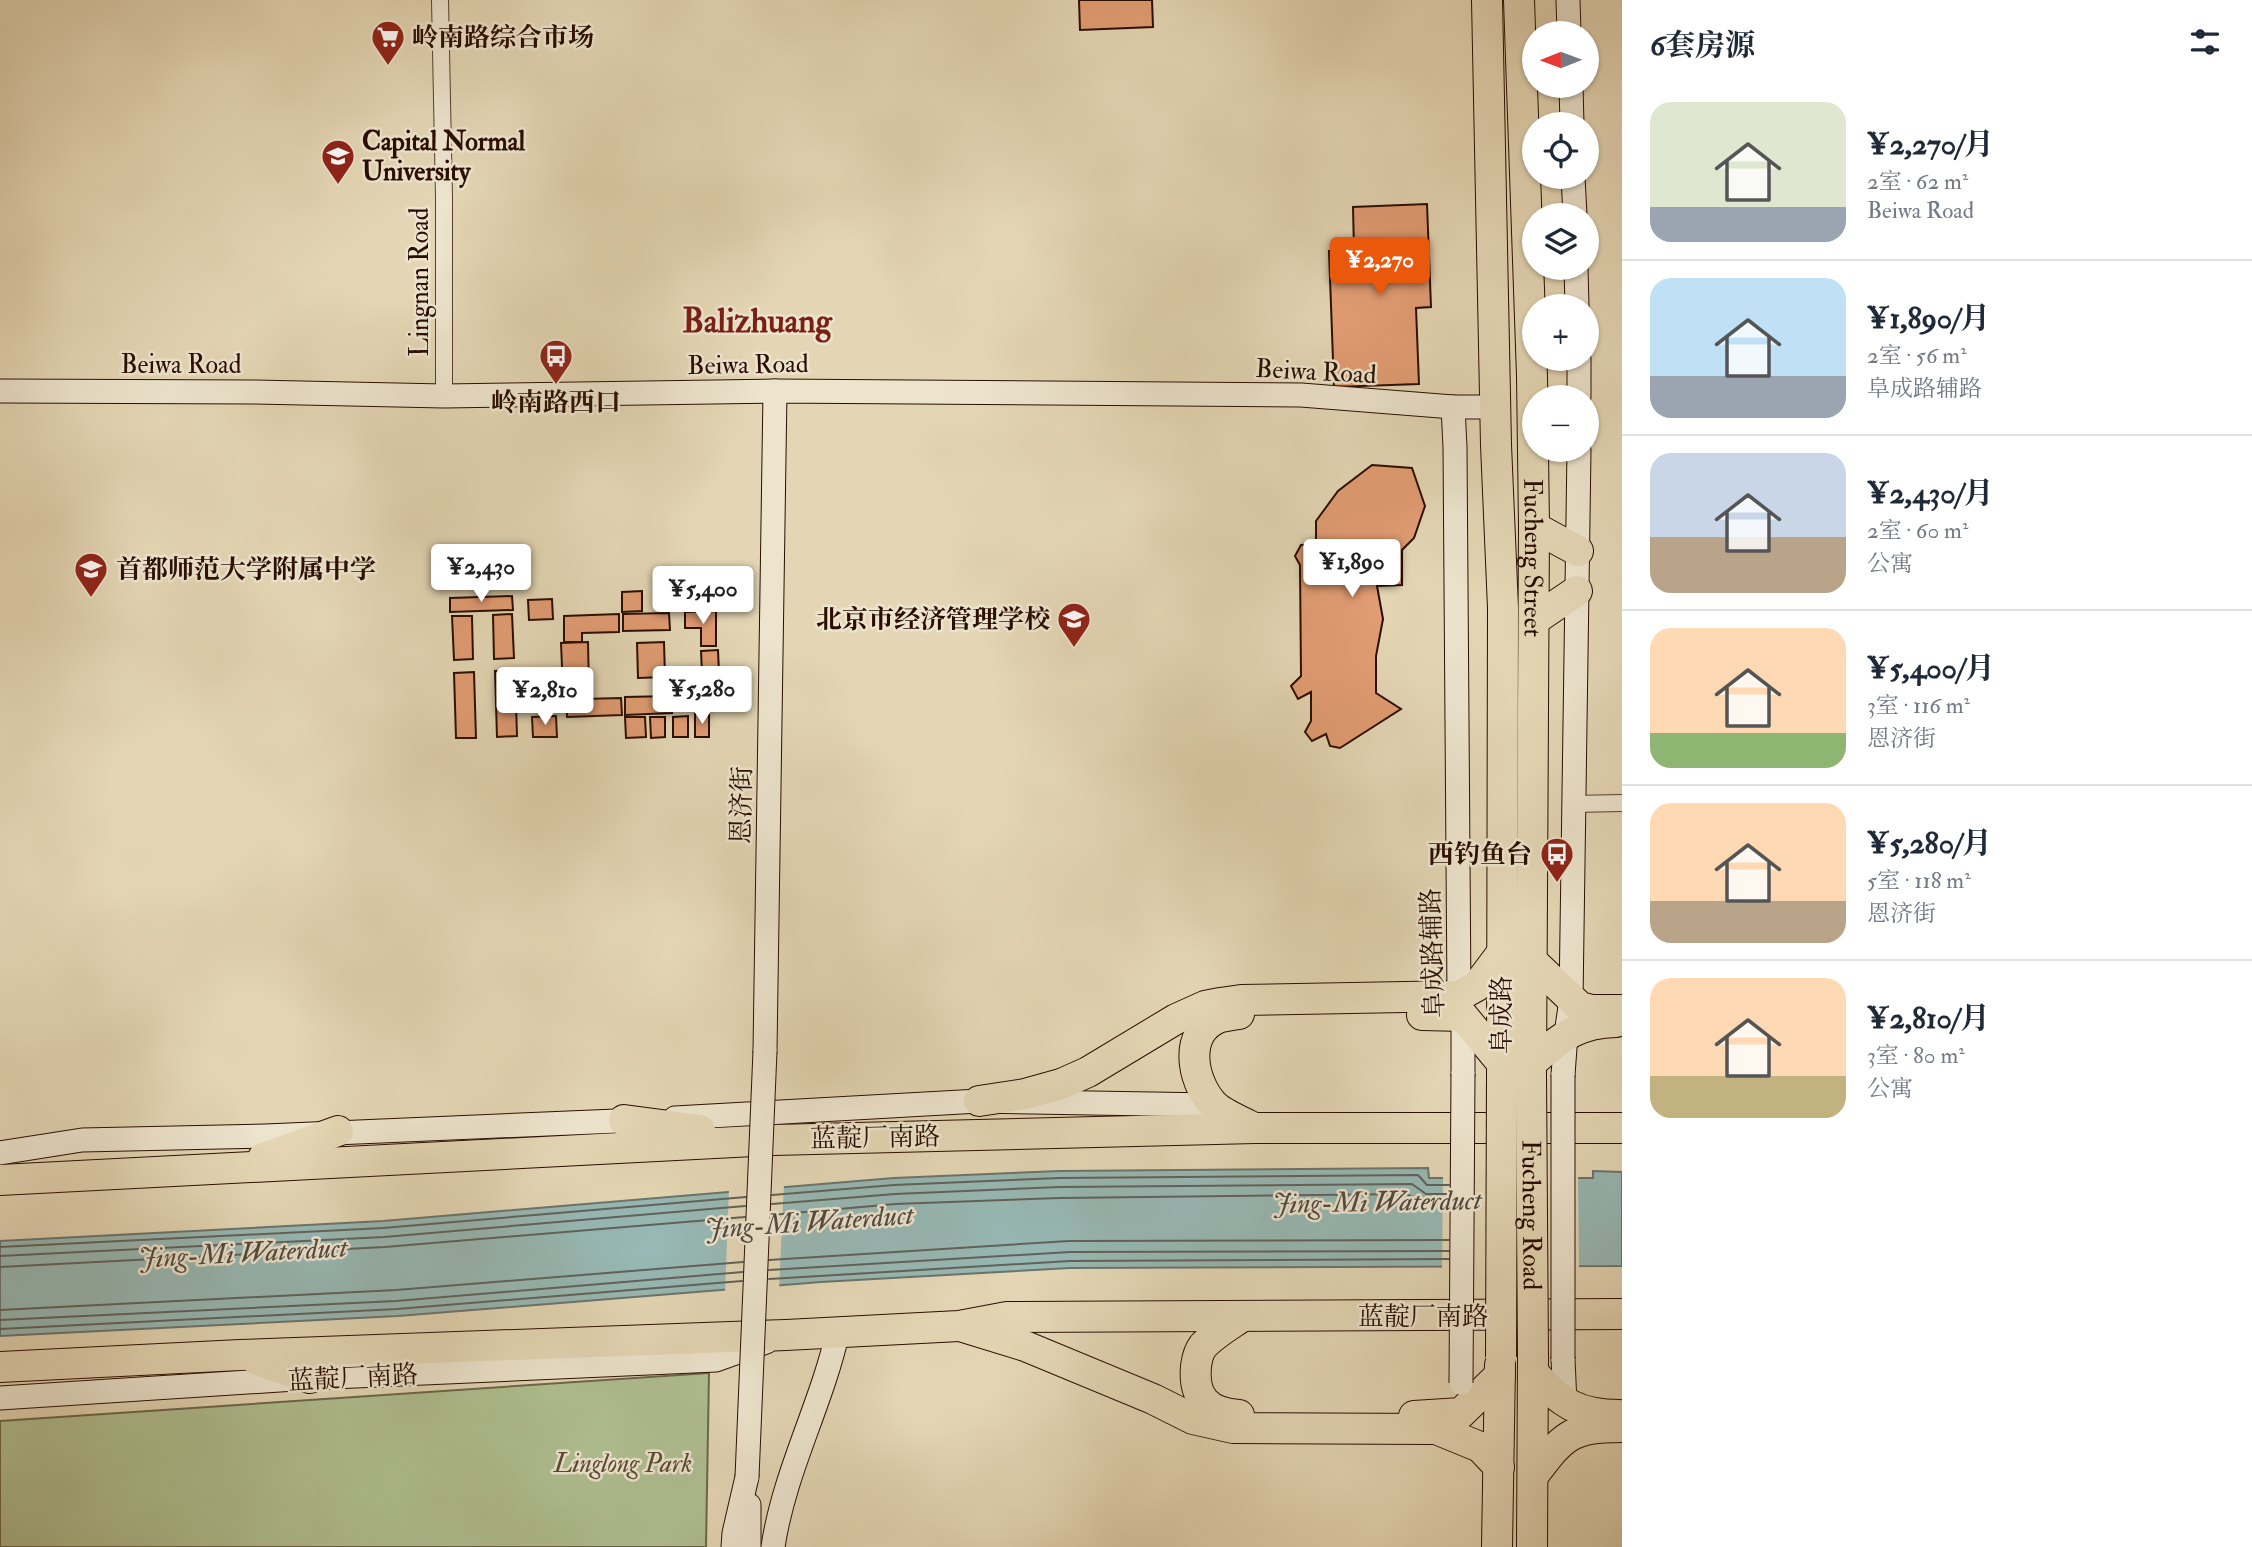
<!DOCTYPE html>
<html lang="zh">
<head>
<meta charset="utf-8">
<style>
	body { margin:0; font-family:"IM FELL Double Pica","Noto Serif SC",serif; background:#f2f2f3; color:#1f2937; height:100vh; display:flex; flex-direction:column; font-size:26px; white-space:nowrap }
	* { box-sizing:border-box; margin:0 }
	p { font-size:23px; color:#747a83 }
	.icon { flex:none; width:38px; height:38px; fill:none; stroke:currentColor; stroke-width:2; stroke-linecap:round; stroke-linejoin:round }
	.map { position:relative; flex:1; overflow:hidden }
	.drawer { display:flex; flex-direction:column; background:#fff; width:630px }
	.drawer>* { flex:none }
	.needle { width:46px; rotate:269deg }
	.controls { position:absolute; left:1522px; top:21px; display:grid; gap:14px }
	.controls a { display:grid; place-items:center; width:77px; height:77px; border-radius:50%; background:#fff; box-shadow:0 2px 5px #0004; font-size:35px }
	.price { position:absolute; translate:-50% -60px; padding:0 16px; border-radius:7px; background:#fff; color:#222; font-size:23px; line-height:46px; filter:drop-shadow(0 2px 4px #0008) }
	.price::after { content:''; position:absolute; left:50%; top:42px; width:21px; height:16px; margin-left:-10px; background:inherit; clip-path:polygon(0 0,100% 0,50% 100%) }
	.price.on { background:#ea580c; color:#fff }
	ul { padding:0; list-style:none }
	li { display:flex; align-items:center; gap:21px; height:175px; padding:0 28px }
	li+li { border-top:2px solid #e0e1e3 }
	li span { display:grid; place-items:center; flex:none; width:196px; height:140px; border-radius:21px; color:#555 }
	li>.icon { margin-inline-start:auto }
	span .icon { width:84px; height:84px; fill:#fffc; stroke-width:1 }
	li b { font-size:30px }
	h2 { display:flex; justify-content:space-between; align-items:center; height:84px; padding:0 28px; font-size:30px }
	main { display:flex; flex:1; min-height:0 }
	.map>svg:first-child { display:block }
	.green { fill:#afbf91; stroke:#6c664a; stroke-width:2 }
	.water { fill:#97b8b4; stroke:#6b746d; stroke-width:2 }
	.pier { fill:#e4d6b4 }
	.lines { fill:none; stroke-linecap:round; stroke-linejoin:round }
	.shore { stroke:#60625b; stroke-width:2 }
	.building { fill:#e29c73; stroke:#2a0d02; stroke-width:2 }
	.street-casing { stroke:#583f2e; stroke-width:18 }
	.secondary-casing { stroke:#2a0d02; stroke-width:25 }
	.highway-casing { stroke:#2a0d02; stroke-width:32 }
	.street { stroke:#ede4ce; stroke-width:16 }
	.secondary { stroke:#ede4ce; stroke-width:23 }
	.highway { stroke:#e4d6b4; stroke-width:30 }
	.secondary-bridge-casing { stroke:#2a0d02; stroke-width:25; stroke-linecap:butt }
	.highway-bridge-casing { stroke:#2a0d02; stroke-width:32; stroke-linecap:butt }
	.secondary-bridge { stroke:#ede4ce; stroke-width:23 }
	.highway-bridge { stroke:#e4d6b4; stroke-width:30 }
	.labels { text-anchor:middle; stroke-width:5; stroke-linejoin:round; paint-order:stroke }
	.poi-label { font-size:26px; font-weight:bold; fill:#2a0d02; stroke:#ede4ce; text-anchor:start }
	.street-label { font-size:26px; fill:#2a0d02; stroke:#ede4ce }
	.park-label { font-size:26px; font-style:italic; fill:#594b34; stroke:#ede4ce }
	.water-label { font-size:28px; font-style:italic; fill:#504940; stroke:#ede4ce }
	.district-label { font-size:33px; font-weight:bold; fill:#7a1f14; stroke:#ede4ce }
</style>
</head>
<body>
<main>
<div class="map">
<svg width="1622" height="1547" viewBox="0 0 1622 1547">
	<rect width="100%" height="100%" fill="#e4d6b4"/>
	<filter id="stains"><feTurbulence type="fractalNoise" baseFrequency=".00286" numOctaves="4"/><feColorMatrix values="0 0 0 0 .2 0 0 0 0 .09 0 0 0 0 .02 0 0 0 .5 -.17"/></filter>
	<radialGradient id="worn" r=".72"><stop offset=".6" stop-color="#630" stop-opacity="0"/><stop offset="1" stop-color="#630" stop-opacity=".3"/></radialGradient>
	<path class="green" d="M709,1373L706,1547H0V1421Z"/>
	<path class="water" d="M1428,1168L1429,1178H1593V1171L1622,1172V1266L1070,1268L821,1282L398,1316L0,1336V1241L383,1221L894,1178L1060,1171Z"/>
	<g class="pier">
		<path d="M1443,1175H1578L1579,1270H1442Z"/>
		<path d="M784,1184L779,1289L725,1293L729,1188Z"/>
	</g>
	<g class="lines">
		<g class="shore">
			<path d="M772,1195L894,1185L1060,1178L1418,1175L1427,1185H1449"/>
			<path d="M772,1204L895,1194L1060,1187L1412,1184L1426,1194H1449"/>
			<path d="M771,1215L895,1204L1060,1198L1407,1194L1424,1204L1449,1205"/>
			<path d="M0,1247L383,1228L746,1197"/>
			<path d="M0,1256L384,1237L745,1206"/>
			<path d="M769,1260L1069,1241L1449,1240"/>
			<path d="M0,1267L385,1247L745,1217"/>
			<path d="M769,1270L1070,1252L1449,1251"/>
			<path d="M769,1279L1070,1261L1449,1259"/>
			<path d="M0,1310L396,1290L743,1262"/>
			<path d="M0,1320L396,1301L743,1272"/>
			<path d="M0,1329L397,1309L742,1281"/>
		</g>
	</g>
	<g class="building">
		<path d="M1079,0H1152L1153,27L1080,30Z"/>
		<path d="M1427,204L1431,307L1416,308L1419,384L1334,387L1329,251H1354L1353,207Z"/>
		<path d="M1372,465L1412,468L1425,506L1414,538L1402,550V585L1377,586L1383,619L1376,656V693L1401,709L1340,748L1330,746L1326,734L1312,741L1305,732L1311,721V692L1298,699L1291,686L1301,676L1300,565L1295,556L1301,545L1316,544V521L1338,491Z"/>
		<path d="M656,590H674V610H657Z"/>
		<path d="M706,590L707,609L687,610L686,591Z"/>
		<path d="M642,591V611L622,612V592Z"/>
		<path d="M512,596L513,610L450,612V598Z"/>
		<path d="M552,599L553,619L529,620L528,600Z"/>
		<path d="M716,611V646H701V628H685V612Z"/>
		<path d="M669,613L670,630L623,631V614Z"/>
		<path d="M512,614L514,658L494,659L493,615Z"/>
		<path d="M619,614V632L582,633V642H564V616Z"/>
		<path d="M452,616H472L473,659L454,660Z"/>
		<path d="M588,642L589,690L563,691L561,643Z"/>
		<path d="M664,642L665,677L638,678L637,643Z"/>
		<path d="M718,650L719,673H702L701,651Z"/>
		<path d="M515,670L517,736L497,737L495,671Z"/>
		<path d="M474,672L476,738H456L454,673Z"/>
		<rect x="703" y="677" width="16" height="32"/>
		<path d="M583,690V699L621,698L622,715L567,717L566,691Z"/>
		<path d="M671,696L672,713L625,715V697Z"/>
		<rect x="695" y="714" width="14" height="23"/>
		<path d="M556,716L557,737H533L532,717Z"/>
		<path d="M688,716V737H673V717Z"/>
		<path d="M625,717H645L646,737L626,738Z"/>
		<path d="M650,717H665V737L651,738Z"/>
	</g>
	<g class="lines">
		<defs>
			<g id="street">
				<path d="M440,0L444,198V396"/>
				<path d="M1573,804L1622,803"/>
			</g>
			<g id="secondary">
				<path d="M1568,0L1569,33"/>
				<path d="M1571,86L1572,124"/>
				<path d="M1573,177L1575,215"/>
				<path d="M1576,268L1577,306"/>
				<path d="M1579,359V397"/>
				<path d="M0,391L255,392L444,396L775,391L1301,395L1453,407H1495"/>
				<path d="M1453,407L1455,447L1459,996L1463,1016V1074"/>
				<path d="M765,1051L775,391"/>
				<path d="M1563,1075L1566,1034L1571,1000L1579,450"/>
				<path d="M675,1118L979,1101L1213,1105"/>
				<path d="M0,1153L82,1140L265,1136L640,1120"/>
				<path d="M1563,1359L1565,1403"/>
				<path d="M0,1398L310,1378L716,1360L766,1342"/>
				<path d="M749,1505V1547"/>
				<path d="M733,1547L734,1533L747,1477"/>
				<path d="M773,1547C784,1472 822,1404 838,1331"/>
			</g>
			<g id="highway">
				<path d="M1487,0L1496,445L1503,608L1502,1076"/>
				<path id="s1" d="M1519,0L1532,376L1534,527L1531,1075"/>
				<path d="M1534,527L1578,551"/>
				<path d="M1534,620L1577,591"/>
				<path d="M1531,960L1580,1007L1592,1010H1622"/>
				<path d="M1239,1014C1233,1015 1224,1016 1218,1018C1183,1033 1192,1080 1212,1103C1221,1114 1242,1121 1254,1128"/>
				<path d="M1422,1015L1463,1016L1501,1062"/>
				<path d="M1531,1063C1560,1039 1575,1023 1616,1022"/>
				<path d="M979,1101L1025,1094L1061,1084L1088,1072L1176,1019L1205,1006L1220,1003L1241,1000L1459,996L1477,986L1501,954"/>
				<path d="M624,1120L700,1130"/>
				<path d="M263,1158L338,1131"/>
				<path d="M0,1180L773,1140L1255,1128H1622"/>
				<path d="M963,1327L1025,1346L1153,1399L1193,1419L1233,1428L1436,1429L1480,1447L1499,1467"/>
				<path d="M257,1360L310,1378"/>
				<path d="M0,1367L240,1355L786,1335L959,1326L1007,1317L1622,1314"/>
				<path d="M1533,1372C1559,1403 1579,1415 1619,1415"/>
				<path d="M1239,1415C1207,1413 1193,1397 1196,1366C1197,1359 1199,1351 1203,1346C1214,1334 1230,1325 1243,1316"/>
				<path d="M1414,1416L1461,1413L1500,1375"/>
				<path d="M1533,1476C1563,1436 1570,1427 1622,1427"/>
				<path d="M1497,1547L1500,1365"/>
				<path d="M1532,1547L1533,1357"/>
			</g>
		</defs>
		<use href="#street" class="street-casing"/>
		<use href="#secondary" class="secondary-casing"/>
		<use href="#highway" class="highway-casing"/>
		<use href="#street" class="street"/>
		<use href="#secondary" class="secondary"/>
		<use href="#highway" class="highway"/>
		<defs>
			<g id="secondary-bridge">
				<path d="M1563,1075V1359"/>
				<path d="M1461,1383L1463,1074"/>
				<path d="M747,1477L765,1051"/>
			</g>
			<g id="highway-bridge">
				<path id="s2" d="M1531,1075L1533,1357"/>
				<path d="M1501,1357L1502,1076"/>
			</g>
		</defs>
		<use href="#secondary-bridge" class="secondary-bridge-casing"/>
		<use href="#highway-bridge" class="highway-bridge-casing"/>
		<use href="#secondary-bridge" class="secondary-bridge"/>
		<use href="#highway-bridge" class="highway-bridge"/>
	</g>
	<defs>
		<symbol id="supermarket-pin" viewBox="-11 -11 22 30"><path d="M0 17L-7.5 6A9.5 9.5 0 1 1 7.5 6Z" fill="#8f2418" stroke="#ede4ce"/><path d="M-6-5.5h2.5l.6 2H6L4.5 2H-2.5L-4.4-4H-6ZM-1.5 3.2a1.3 1.3 0 1 0 .1 0ZM3 3.2a1.3 1.3 0 1 0 .1 0Z" fill="#fff"/></symbol>
		<symbol id="university-pin" viewBox="-11 -11 22 30"><path d="M0 17L-7.5 6A9.5 9.5 0 1 1 7.5 6Z" fill="#8f2418" stroke="#ede4ce"/><path d="M0-5L7-2L0 1L-7-2ZM-4 1L0 2.5L4 1V4Q0 6-4 4Z" fill="#fff"/></symbol>
		<symbol id="bus-pin" viewBox="-11 -11 22 30"><path d="M0 17L-7.5 6A9.5 9.5 0 1 1 7.5 6Z" fill="#8f2418" stroke="#ede4ce"/><path d="M-5-6H5V4H4V6H2V4H-2V6H-4V4H-5ZM-3.5-4V0h7V-4ZM-3.5 1.2v1.5H-2V1.2ZM2 1.2v1.5H3.5V1.2Z" fill="#fff"/></symbol>
		<symbol id="school-pin" viewBox="-11 -11 22 30"><path d="M0 17L-7.5 6A9.5 9.5 0 1 1 7.5 6Z" fill="#8f2418" stroke="#ede4ce"/><path d="M0-5L7-2L0 1L-7-2ZM-4 1L0 2.5L4 1V4Q0 6-4 4Z" fill="#fff"/></symbol>
	</defs>
	<g fill-rule="evenodd">
		<use href="#supermarket-pin" x="369" y="18" width="38" height="52"/>
		<use href="#university-pin" x="319" y="137" width="38" height="52"/>
		<use href="#bus-pin" x="537" y="337" width="38" height="52"/>
		<use href="#school-pin" x="72" y="550" width="38" height="52"/>
		<use href="#university-pin" x="1055" y="600" width="38" height="52"/>
		<use href="#bus-pin" x="1538" y="835" width="38" height="52"/>
	</g>
	<g class="labels">
		<g class="poi-label">
			<text x="412" y="46">岭南路综合市场</text>
			<text x="362" y="150">Capital Normal<tspan x="362" dy="30">University</tspan></text>
			<text x="556" y="411" text-anchor="middle">岭南路西口</text>
			<text x="116" y="578">首都师范大学附属中学</text>
			<text x="1050" y="628" text-anchor="end">北京市经济管理学校</text>
			<text x="1532" y="863" text-anchor="end">西钓鱼台</text>
		</g>
		<g class="street-label">
			<text transform="translate(419 282) rotate(-90)" y="9">Lingnan Road</text>
			<text x="181" y="373">Beiwa Road</text>
			<text transform="translate(748 364) rotate(-1)" y="9">Beiwa Road</text>
			<text transform="translate(1316 371) rotate(3)" y="9">Beiwa Road</text>
			<text dy="9" stroke="none"><textPath href="#s1" startOffset="558">Fucheng Street</textPath></text>
			<text transform="translate(741 805) rotate(-89)" y="9">恩济街</text>
			<text transform="translate(1432 953) rotate(-92)" y="9">阜成路辅路</text>
			<text transform="translate(1501 1015) rotate(-90)" y="9">阜成路</text>
			<text transform="translate(875 1137) rotate(-1)" y="9">蓝靛厂南路</text>
			<text dy="9" stroke="none"><textPath href="#s2" startOffset="140">Fucheng Road</textPath></text>
			<text x="1423" y="1325">蓝靛厂南路</text>
			<text transform="translate(353 1377) rotate(-3)" y="9">蓝靛厂南路</text>
		</g>
		<g class="park-label">
			<text x="623" y="1472">Linglong Park</text>
		</g>
		<g class="water-label">
			<text transform="translate(1377 1201) rotate(-1)" y="10">Jing-Mi Waterduct</text>
			<text transform="translate(809 1221) rotate(-4)" y="10">Jing-Mi Waterduct</text>
			<text transform="translate(243 1252) rotate(-3)" y="10">Jing-Mi Waterduct</text>
		</g>
		<g class="district-label">
			<text x="757" y="332">Balizhuang</text>
		</g>
	</g>
	<rect width="100%" height="100%" filter="url(#stains)"/>
	<rect width="100%" height="100%" fill="url(#worn)"/>
</svg>
<div class="controls">
<a><svg class="needle" viewBox="-14 -14 28 28"><path d="M0-13l5 13h-10z" fill="#e53935"/><path d="M0 13l5-13h-10z" fill="#747a83"/></svg></a>
<a><svg class="icon" aria-label="locate" viewBox="0 0 24 24"><circle cx="12" cy="12" r="6"/><path d="M12 2v4M12 18v4M2 12h4M18 12h4"/></svg></a>
<a><svg class="icon" aria-label="layers" viewBox="0 0 24 24"><path d="M12 4l9 5-9 5-9-5zM3 14l9 5 9-5"/></svg></a>
<a>+</a>
<a>−</a>
</div>
<b class="price on" style="left:1380px;top:297px">¥2,270</b>
<b class="price" style="left:1352px;top:599px">¥1,890</b>
<b class="price" style="left:481px;top:604px">¥2,430</b>
<b class="price" style="left:703px;top:626px">¥5,400</b>
<b class="price" style="left:702px;top:726px">¥5,280</b>
<b class="price" style="left:545px;top:727px">¥2,810</b>
</div>
<section class="drawer">
<h2>6套房源<svg class="icon" aria-label="filters" viewBox="0 0 24 24"><path d="M4 7h16M4 17h16"/><circle cx="9" cy="7" r="2"/><circle cx="15" cy="17" r="2"/></svg></h2>
<ul>
<li><span style="background:linear-gradient(#dfe7d0 75%,#9aa5b1 0)"><svg class="icon" aria-label="home" viewBox="0 0 24 24"><path d="M3 11l9-7 9 7M6 9v11h12V9"/></svg></span><div><b>¥2,270/月</b><p>2室 · 62 m²</p><p>Beiwa Road</p></div></li>
<li><span style="background:linear-gradient(#bfe0f5 70%,#9aa5b1 0)"><svg class="icon" aria-label="home" viewBox="0 0 24 24"><path d="M3 11l9-7 9 7M6 9v11h12V9"/></svg></span><div><b>¥1,890/月</b><p>2室 · 56 m²</p><p>阜成路辅路</p></div></li>
<li><span style="background:linear-gradient(#c9d6e8 60%,#b9a48a 0)"><svg class="icon" aria-label="home" viewBox="0 0 24 24"><path d="M3 11l9-7 9 7M6 9v11h12V9"/></svg></span><div><b>¥2,430/月</b><p>2室 · 60 m²</p><p>公寓</p></div></li>
<li><span style="background:linear-gradient(#ffd9b3 75%,#8fb573 0)"><svg class="icon" aria-label="home" viewBox="0 0 24 24"><path d="M3 11l9-7 9 7M6 9v11h12V9"/></svg></span><div><b>¥5,400/月</b><p>3室 · 116 m²</p><p>恩济街</p></div></li>
<li><span style="background:linear-gradient(#ffd9b3 70%,#b9a48a 0)"><svg class="icon" aria-label="home" viewBox="0 0 24 24"><path d="M3 11l9-7 9 7M6 9v11h12V9"/></svg></span><div><b>¥5,280/月</b><p>5室 · 118 m²</p><p>恩济街</p></div></li>
<li><span style="background:linear-gradient(#ffd9b3 70%,#c2b280 0)"><svg class="icon" aria-label="home" viewBox="0 0 24 24"><path d="M3 11l9-7 9 7M6 9v11h12V9"/></svg></span><div><b>¥2,810/月</b><p>3室 · 80 m²</p><p>公寓</p></div></li>
</ul>
</section>
</main>
</body>
</html>
